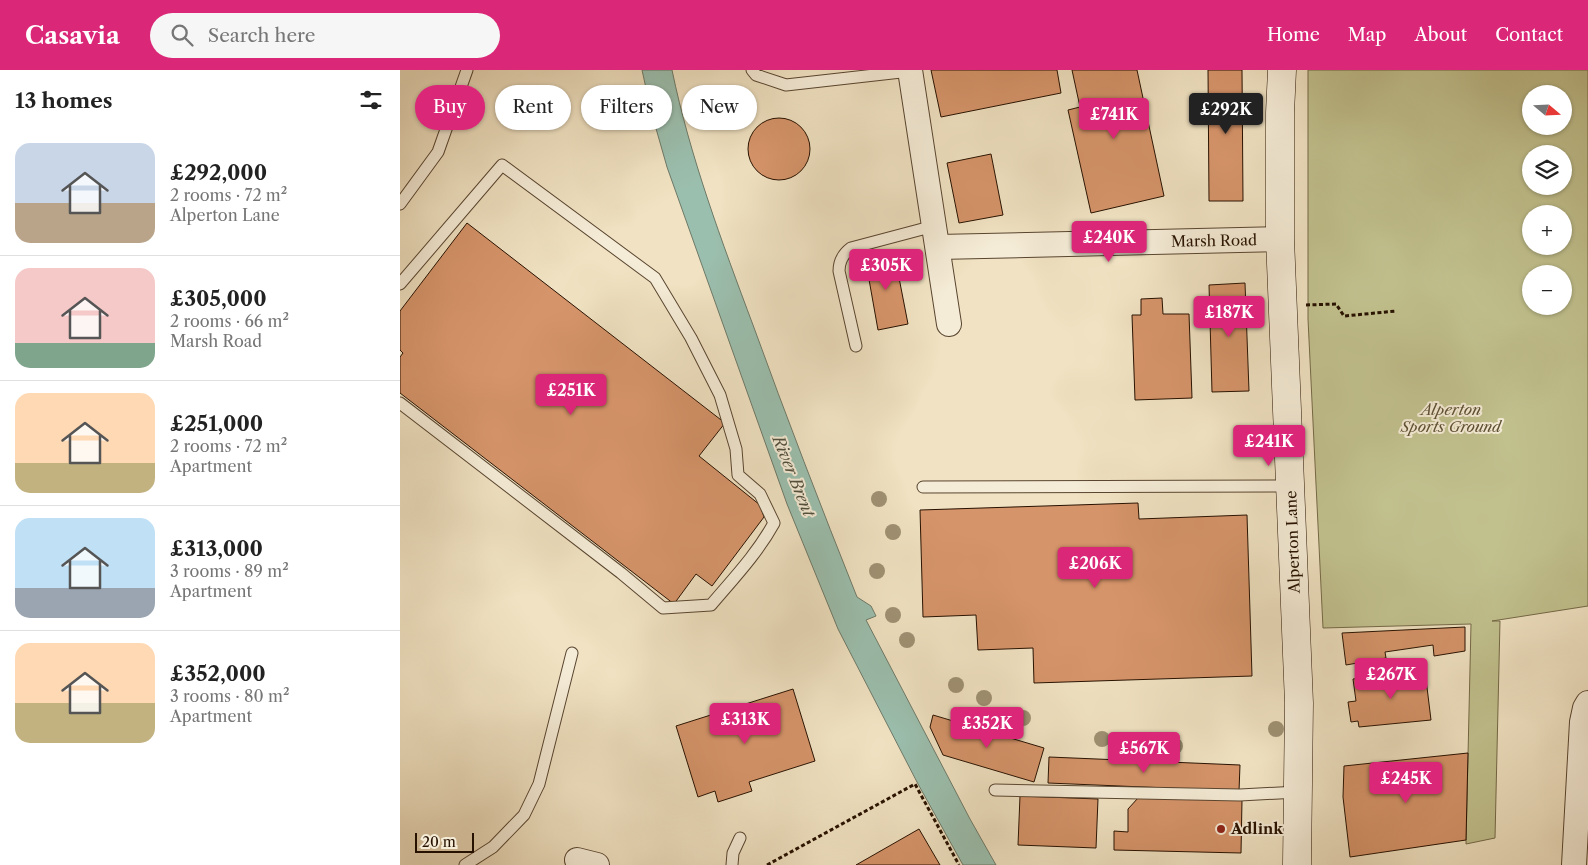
<!DOCTYPE html>
<html lang="en">
<head>
<meta charset="utf-8">
<style>
	body { margin:0; font-family:"Libre Caslon Text",serif; background:#f6f6f6; color:#222; height:100vh; display:flex; flex-direction:column; font-size:19px; white-space:nowrap }
	* { box-sizing:border-box; margin:0 }
	p { font-size:16px; color:#767676 }
	.icon { flex:none; width:28px; height:28px; fill:none; stroke:currentColor; stroke-width:2; stroke-linecap:round; stroke-linejoin:round }
	.map { position:relative; flex:1; overflow:hidden }
	.panel { display:flex; flex-direction:column; background:#fff; width:400px }
	.panel>* { flex:none }
	.guide { position:absolute; left:15px; top:15px; width:475px; height:45px; display:flex; gap:10px }
	.needle { width:32px; rotate:109deg }
	.buttons { position:absolute; left:1122px; top:15px; display:grid; gap:10px }
	.buttons a { display:grid; place-items:center; width:50px; height:50px; border-radius:50%; background:#fff; box-shadow:0 1px 4px #0004; font-size:25px }
	.scale { position:absolute; left:15px; bottom:12px; width:59px; box-sizing:border-box; padding-left:5px; border:2px solid #271100; border-top:0; font-size:14px; line-height:18px; white-space:nowrap; color:#271100; -webkit-text-stroke:4px #f5ecd7; paint-order:stroke }
	.price { position:absolute; translate:-50% -42px; padding:0 11px; border-radius:5px; background:#db2777; color:#fff; font-size:16px; line-height:32px; filter:drop-shadow(0 1px 2px #0008) }
	.price::after { content:''; position:absolute; left:50%; top:30px; width:15px; height:11px; margin-left:-8px; background:inherit; clip-path:polygon(0 0,100% 0,50% 100%) }
	.price.current { background:#222; color:#fff }
	ul { padding:0; list-style:none }
	li { display:flex; align-items:center; gap:15px; height:125px; padding:0 15px }
	li+li { border-top:1px solid #e0e0e0 }
	li span { display:grid; place-items:center; flex:none; width:140px; height:100px; border-radius:15px; color:#555 }
	li>.icon { margin-inline-start:auto }
	span .icon { width:60px; height:60px; fill:#fffc; stroke-width:1 }
	li b { font-size:21px }
	h2 { display:flex; justify-content:space-between; align-items:center; height:60px; padding:0 15px; font-size:21px }
	.tag { padding:0 18px; border-radius:22px; background:#fff; box-shadow:0 1px 4px #0004; font-size:18px; line-height:45px }
	.tag.current { background:#db2777; color:#fff }
	header { display:flex; align-items:center; gap:30px; box-sizing:border-box; height:70px; padding:0 25px; background:#db2777; color:#fff }
	header strong { font-size:24px }
	nav { display:flex; gap:28px; margin-inline-start:auto; font-size:18px }
	.search { width:350px; height:45px; background:#f6f6f6; display:flex; align-items:center; gap:12px; box-sizing:border-box; padding:0 18px; border-radius:28px; color:#767676; font-size:19px }
	main { display:flex; flex:1; min-height:0 }
	.map>svg:first-child { display:block }
	.green { fill:#c1c18e; stroke:#746947; fill-rule:evenodd }
	.water { fill:#9bbfae; stroke:#6d7968 }
	.building { fill:#d6946a; stroke:#271100 }
	.lines { fill:none; stroke-linecap:round; stroke-linejoin:round }
	.service-casing { stroke:#594530; stroke-width:13 }
	.minor-casing { stroke:#594530; stroke-width:26 }
	.secondary-casing { stroke:#271100; stroke-width:29 }
	.path { stroke:#271100; stroke-width:3; stroke-dasharray:4 2.5; stroke-linecap:butt }
	.service { stroke:#f5ecd7; stroke-width:11 }
	.minor { stroke:#f5ecd7; stroke-width:24 }
	.secondary { stroke:#f5ecd7; stroke-width:28 }
	.tree { fill:#9f9173 }
	.poi-dot { fill:#8f2418; stroke:#f5ecd7; stroke-width:2 }
	.labels { text-anchor:middle; stroke-width:4; stroke-linejoin:round; paint-order:stroke }
	.street-label { font-size:15px; fill:#271100; stroke:#f5ecd7 }
	.park-label { font-size:15px; font-style:italic; fill:#5d4f32; stroke:#f5ecd7 }
	.poi-label { font-size:15px; font-weight:bold; fill:#271100; stroke:#f5ecd7; text-anchor:start }
	.water-label { font-size:16px; font-style:italic; fill:#504e3d; stroke:#f5ecd7 }
</style>
</head>
<body>
<header>
<strong>Casavia</strong>
<div class="search"><svg class="icon" aria-label="search" viewBox="0 0 24 24"><circle cx="10" cy="10" r="6"/><path d="M15 15l6 6"/></svg>Search here</div>
<nav><a>Home</a><a>Map</a><a>About</a><a>Contact</a></nav>
</header>
<main>
<section class="panel">
<h2>13 homes<svg class="icon" aria-label="filters" viewBox="0 0 24 24"><path d="M4 7h16M4 17h16"/><circle cx="9" cy="7" r="2"/><circle cx="15" cy="17" r="2"/></svg></h2>
<ul>
<li><span style="background:linear-gradient(#c9d6e8 60%,#b9a48a 0)"><svg class="icon" aria-label="home" viewBox="0 0 24 24"><path d="M3 11l9-7 9 7M6 9v11h12V9"/></svg></span><div><b>£292,000</b><p>2 rooms · 72 m²</p><p>Alperton Lane</p></div></li>
<li><span style="background:linear-gradient(#f6c9c9 75%,#7fa58c 0)"><svg class="icon" aria-label="home" viewBox="0 0 24 24"><path d="M3 11l9-7 9 7M6 9v11h12V9"/></svg></span><div><b>£305,000</b><p>2 rooms · 66 m²</p><p>Marsh Road</p></div></li>
<li><span style="background:linear-gradient(#ffd9b3 70%,#c2b280 0)"><svg class="icon" aria-label="home" viewBox="0 0 24 24"><path d="M3 11l9-7 9 7M6 9v11h12V9"/></svg></span><div><b>£251,000</b><p>2 rooms · 72 m²</p><p>Apartment</p></div></li>
<li><span style="background:linear-gradient(#bfe0f5 70%,#9aa5b1 0)"><svg class="icon" aria-label="home" viewBox="0 0 24 24"><path d="M3 11l9-7 9 7M6 9v11h12V9"/></svg></span><div><b>£313,000</b><p>3 rooms · 89 m²</p><p>Apartment</p></div></li>
<li><span style="background:linear-gradient(#ffd9b3 60%,#c2b280 0)"><svg class="icon" aria-label="home" viewBox="0 0 24 24"><path d="M3 11l9-7 9 7M6 9v11h12V9"/></svg></span><div><b>£352,000</b><p>3 rooms · 80 m²</p><p>Apartment</p></div></li>
</ul>
</section>
<div class="map">
<svg width="1188" height="795" viewBox="0 0 1188 795">
	<rect width="100%" height="100%" fill="#f0e2c2"/>
	<filter id="stains"><feTurbulence type="fractalNoise" baseFrequency=".004" numOctaves="4"/><feColorMatrix values="0 0 0 0 .2 0 0 0 0 .09 0 0 0 0 .02 0 0 0 .5 -.17"/></filter>
	<radialGradient id="worn" r=".72"><stop offset=".6" stop-color="#630" stop-opacity="0"/><stop offset="1" stop-color="#630" stop-opacity=".3"/></radialGradient>
	<path class="green" d="M908,0H1188V536L1092,551H1100L1095,768L1066,774L1071,554L923,558L908,249ZM1131,24H1164V56H1131ZM1131,84H1164V116H1131ZM1131,144H1164V176H1131ZM1131,204H1164V236H1131Z"/>
	<path class="water" d="M242,0H272C290,87 322,172 353,255C386,346 421,437 457,527L471,536L476,546L466,550L570,749L596,795H563L518,714L438,559L387,434L267,97L251,41Z"/>
	<g class="building">
		<path d="M531,0H657L661,23L541,47Z"/>
		<path d="M672,0H737L764,126L691,143L668,40L680,37Z"/>
		<path d="M808,0H842L843,131H809Z"/>
		<circle cx="379" cy="79" r="31"/>
		<path d="M591,84L603,145L559,153L547,93Z"/>
		<path d="M67,153L325,353L299,386L360,435L364,447L312,516L296,504L274,534L0,323V287L3,283L0,280V241Z"/>
		<path d="M494,182L508,254L478,260L465,187Z"/>
		<path d="M845,213L849,321L812,322L809,215Z"/>
		<path d="M762,228L763,244H789L792,328L735,330L732,245H741V229Z"/>
		<path d="M738,433L739,449L847,445L852,606L634,613L633,578L578,580L576,545L523,547L520,440Z"/>
		<path d="M1065,557V581L1034,586L1033,575L985,582L986,588L946,595L942,563Z"/>
		<path d="M1025,601L1031,650L959,657L958,651L951,652L948,632L956,631L953,609Z"/>
		<path d="M393,619L415,691L349,712L352,721L318,732L315,721L298,727L276,656Z"/>
		<path d="M533,645L644,678L634,712L543,685L530,657Z"/>
		<path d="M1068,683L1066,770L950,787L943,727L944,696Z"/>
		<path d="M649,687L840,695L839,721L648,713Z"/>
		<path d="M620,726L698,729L696,778L618,775Z"/>
		<path d="M738,728L842,730L841,783L714,780V761L728,762V739Z"/>
		<path d="M519,759L540,795H456Z"/>
	</g>
	<g class="lines">
		<defs>
			<g id="service">
				<path d="M352,0L356,5L386,15L510,1"/>
				<path d="M0,134L38,82L67,0"/>
				<path d="M0,214L102,95L255,208L291,268L320,325L336,379L338,405L360,424L374,453C357,484 333,509 311,535L263,538L221,503L0,333"/>
				<path d="M456,276L439,201C439,191 443,184 451,178L534,156"/>
				<path d="M523,417L891,416"/>
				<path d="M595,720L840,725L898,722"/>
				<path d="M65,795L93,777L124,745L139,714L172,583"/>
				<path d="M332,795L333,783L340,768"/>
			</g>
			<g id="minor">
				<path d="M510,0L549,254"/>
				<path d="M538,177L880,169"/>
				<path d="M177,790L197,795"/>
				<path d="M1174,795L1182,652L1185,638L1188,633"/>
			</g>
			<path id="secondary" d="M882,0L880,43V169L899,633L897,795"/>
		</defs>
		<use href="#service" class="service-casing"/>
		<use href="#minor" class="minor-casing"/>
		<use href="#secondary" class="secondary-casing"/>
		<g class="path">
			<path d="M906,235L936,234L944,246L996,241"/>
			<path d="M367,795L515,714L559,795"/>
		</g>
		<use href="#service" class="service"/>
		<use href="#minor" class="minor"/>
		<use href="#secondary" class="secondary"/>
	</g>
	<g class="tree">
		<circle cx="479" cy="429" r="8"/>
		<circle cx="493" cy="462" r="8"/>
		<circle cx="477" cy="501" r="8"/>
		<circle cx="493" cy="545" r="8"/>
		<circle cx="507" cy="570" r="8"/>
		<circle cx="556" cy="615" r="8"/>
		<circle cx="584" cy="628" r="8"/>
		<circle cx="623" cy="648" r="8"/>
		<circle cx="876" cy="659" r="8"/>
		<circle cx="702" cy="669" r="8"/>
		<circle cx="775" cy="676" r="8"/>
	</g>
	<circle class="poi-dot" cx="821" cy="759" r="5"/>
	<g class="labels">
		<g class="street-label">
			<text transform="translate(814 171) rotate(-1)" y="5">Marsh Road</text>
			<text transform="translate(893 472) rotate(-92)" y="5">Alperton Lane</text>
		</g>
		<g class="park-label">
			<text x="1051" y="345">Alperton<tspan x="1051" dy="17">Sports Ground</tspan></text>
		</g>
		<g class="poi-label">
			<text x="831" y="764">Adlink</text>
		</g>
		<g class="water-label">
			<text transform="translate(394 406) rotate(68)" y="6">River Brent</text>
		</g>
	</g>
	<rect width="100%" height="100%" filter="url(#stains)"/>
	<rect width="100%" height="100%" fill="url(#worn)"/>
</svg>
<div class="buttons">
<a><svg class="needle" viewBox="-14 -14 28 28"><path d="M0-13l5 13h-10z" fill="#e53935"/><path d="M0 13l5-13h-10z" fill="#767676"/></svg></a>
<a><svg class="icon" aria-label="layers" viewBox="0 0 24 24"><path d="M12 4l9 5-9 5-9-5zM3 14l9 5 9-5"/></svg></a>
<a>+</a>
<a>−</a>
</div>
<div class="scale">20 m</div>
<b class="price current" style="left:826px;top:65px">£292K</b>
<b class="price" style="left:714px;top:70px">£741K</b>
<b class="price" style="left:709px;top:193px">£240K</b>
<b class="price" style="left:486px;top:221px">£305K</b>
<b class="price" style="left:829px;top:268px">£187K</b>
<b class="price" style="left:171px;top:346px">£251K</b>
<b class="price" style="left:869px;top:397px">£241K</b>
<b class="price" style="left:695px;top:519px">£206K</b>
<b class="price" style="left:991px;top:630px">£267K</b>
<b class="price" style="left:345px;top:675px">£313K</b>
<b class="price" style="left:587px;top:679px">£352K</b>
<b class="price" style="left:744px;top:704px">£567K</b>
<b class="price" style="left:1006px;top:734px">£245K</b>
<div class="guide">
<a class="tag current">Buy</a>
<a class="tag">Rent</a>
<a class="tag">Filters</a>
<a class="tag">New</a>
</div>
</div>
</main>
</body>
</html>
